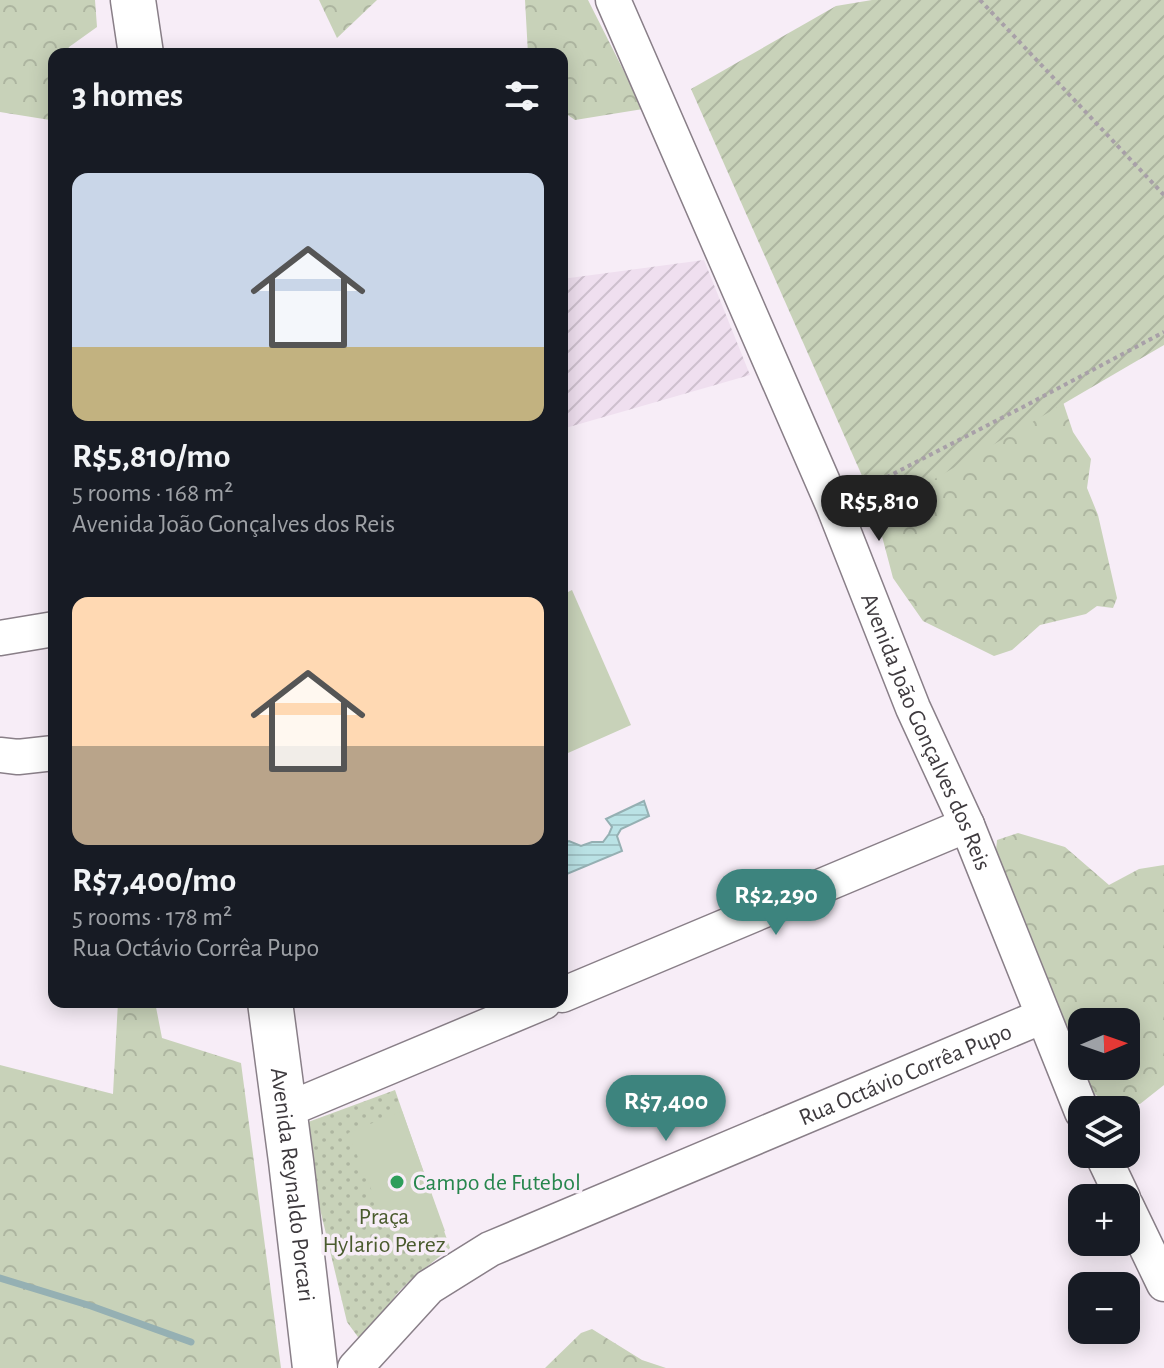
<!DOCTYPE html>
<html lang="en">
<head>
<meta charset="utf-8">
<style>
	body { margin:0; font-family:"Alegreya Sans",sans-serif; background:#20242c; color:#f1f3f6; height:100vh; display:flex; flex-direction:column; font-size:30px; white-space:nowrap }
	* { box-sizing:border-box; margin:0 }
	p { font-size:26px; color:#9ea1a6 }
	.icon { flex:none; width:44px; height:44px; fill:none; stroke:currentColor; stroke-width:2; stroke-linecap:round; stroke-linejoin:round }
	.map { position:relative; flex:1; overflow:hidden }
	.panel { position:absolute; left:48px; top:48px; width:520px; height:960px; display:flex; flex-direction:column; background:#171b24; border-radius:16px; box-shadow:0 4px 20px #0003 }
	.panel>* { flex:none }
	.needle { width:52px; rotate:88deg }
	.buttons { position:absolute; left:1068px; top:1008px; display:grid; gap:16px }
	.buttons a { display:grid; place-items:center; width:72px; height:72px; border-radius:16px; background:#171b24; box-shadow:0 4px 20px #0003; font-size:40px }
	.price { position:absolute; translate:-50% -68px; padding:0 18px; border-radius:28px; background:#3d847e; color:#fff; font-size:26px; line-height:52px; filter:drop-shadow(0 2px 4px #0008) }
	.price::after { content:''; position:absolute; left:50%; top:48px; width:24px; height:18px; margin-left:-12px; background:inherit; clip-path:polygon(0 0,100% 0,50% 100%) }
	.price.active { background:#222; color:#fff }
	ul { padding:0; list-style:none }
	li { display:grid; align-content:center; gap:16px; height:424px; padding:0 24px }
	li span { display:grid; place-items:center; height:248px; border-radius:16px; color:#555 }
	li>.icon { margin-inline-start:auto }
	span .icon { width:144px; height:144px; fill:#fffc; stroke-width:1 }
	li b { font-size:34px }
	h2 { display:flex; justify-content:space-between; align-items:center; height:96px; padding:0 24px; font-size:34px }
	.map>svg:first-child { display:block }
	.industrial { fill:url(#industrial-furrows) }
	.forest { fill:url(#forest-crowns); fill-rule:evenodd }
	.park { fill:url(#park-dots) }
	.garden { fill:url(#garden-furrows) }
	.pitch { fill:#c8d2b9 }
	.water { fill:url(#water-rules); stroke:#95b0b3; stroke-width:2 }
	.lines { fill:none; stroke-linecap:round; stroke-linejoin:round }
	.stream { stroke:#95b0b3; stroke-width:7 }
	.minor-casing { stroke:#897f88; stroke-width:37 }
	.major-casing { stroke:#897f88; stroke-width:47 }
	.path { stroke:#a8a0a8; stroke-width:4; stroke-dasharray:4 4; stroke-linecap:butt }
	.minor { stroke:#fff; stroke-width:34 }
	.major { stroke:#fff; stroke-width:44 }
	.leisure-dot { fill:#2e9e5b; stroke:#f7edf7; stroke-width:3 }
	.labels { text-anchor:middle; stroke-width:7; stroke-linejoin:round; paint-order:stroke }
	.street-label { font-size:24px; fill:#3e3a3e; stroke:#f7edf7 }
	.leisure-label { font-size:24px; fill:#27864d; stroke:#f7edf7; text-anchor:start }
	.park-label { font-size:24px; fill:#4a5b2e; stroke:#f7edf7 }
</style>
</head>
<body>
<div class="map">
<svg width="1164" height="1368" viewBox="0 0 1164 1368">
	<defs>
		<pattern id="industrial-furrows" width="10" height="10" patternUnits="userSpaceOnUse" patternTransform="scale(2)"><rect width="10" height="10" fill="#efdfef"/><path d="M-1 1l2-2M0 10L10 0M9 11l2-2" fill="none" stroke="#cec0ce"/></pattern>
		<pattern id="forest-crowns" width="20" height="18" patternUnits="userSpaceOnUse" patternTransform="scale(2)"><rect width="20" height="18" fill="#c8d2b9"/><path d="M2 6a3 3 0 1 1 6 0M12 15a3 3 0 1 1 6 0" fill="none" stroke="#adb5a0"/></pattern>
		<pattern id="park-dots" width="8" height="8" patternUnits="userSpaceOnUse" patternTransform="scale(2)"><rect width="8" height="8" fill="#c8d2b9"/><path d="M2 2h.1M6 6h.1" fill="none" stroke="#adb5a0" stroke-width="1.8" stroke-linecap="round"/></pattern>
		<pattern id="garden-furrows" width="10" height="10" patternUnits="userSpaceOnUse" patternTransform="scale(2)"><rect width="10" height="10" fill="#c8d2b9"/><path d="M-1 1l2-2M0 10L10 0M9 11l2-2" fill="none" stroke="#adb5a0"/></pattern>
		<pattern id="water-rules" width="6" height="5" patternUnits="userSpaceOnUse" patternTransform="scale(2)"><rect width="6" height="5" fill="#bae2e5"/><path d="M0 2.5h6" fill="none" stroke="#a1c3c6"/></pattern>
	</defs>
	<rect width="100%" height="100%" fill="#f7edf7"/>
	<path class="industrial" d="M704,260L750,375L562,429V279Z"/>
	<g class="forest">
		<path d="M0,0H95L97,27L69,47L66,54H54V78L50,87L54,93V116L50,120L0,112Z"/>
		<path d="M319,0H377L337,38Z"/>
		<path d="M525,0H588L643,109L575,120L562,111V54H528Z"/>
		<path d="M1063,402L1073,432L1091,459L1087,488L1098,515L1117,598L1113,608L1097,606L1086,614L1040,625L1012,650L994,656L923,621L893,578L873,502L880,465Z"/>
		<path d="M1018,833L1065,847L1109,885L1139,869L1164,865V1085L1140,1104L1114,1106L1083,1087L995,861L997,840ZM1082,1022H1126V1066H1082Z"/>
		<path d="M118,1002H155L162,1038L241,1063L281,1368H0V1065L113,1094Z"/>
		<path d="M592,1329L642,1360L666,1368H545L581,1333Z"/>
	</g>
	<path class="park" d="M395,1090L450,1248C434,1262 409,1279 396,1295C384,1311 380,1331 358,1337L347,1322L300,1125Z"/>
	<path class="garden" d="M872,0H1164V345L878,512L691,89L836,6Z"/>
	<g class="pitch">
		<path d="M572,590L631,725L568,753L562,739V595Z"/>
		<path d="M402,1111L445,1231L396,1250L348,1133Z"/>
	</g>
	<path class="water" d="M644,801L649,816L621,829L617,836L622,851L562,876V844L569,841L581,846L592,842H603L609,834L612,827L606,819Z"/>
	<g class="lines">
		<path class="stream" d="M0,1278L91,1306L191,1342"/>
		<defs>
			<g id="minor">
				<path id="s1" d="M613,0L833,505L913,708L967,825L1082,1112"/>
				<path d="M0,638L54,629"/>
				<path d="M0,755L18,757L54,753"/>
				<path d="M562,995L967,825"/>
				<path d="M284,1111L544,1002"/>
				<path d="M1102,1154L1123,1198"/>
				<path d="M1126,1205L1164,1284"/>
				<path id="s2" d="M355,1368L429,1287L490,1249L1043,1016"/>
			</g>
			<g id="major">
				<path d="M133,0L141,54"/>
				<path id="s3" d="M270,1002L291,1161L315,1368"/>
			</g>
		</defs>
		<use href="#minor" class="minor-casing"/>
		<use href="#major" class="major-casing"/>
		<g class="path">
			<path d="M980,0L1164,195"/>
			<path d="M858,492L1023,407L1164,332"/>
		</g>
		<use href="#minor" class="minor"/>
		<use href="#major" class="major"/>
	</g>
	<circle class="leisure-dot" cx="397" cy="1182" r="8"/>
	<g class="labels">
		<g class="street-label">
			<text dy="8" stroke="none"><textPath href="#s1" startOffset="796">Avenida João Gonçalves dos Reis</textPath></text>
			<text dy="8" stroke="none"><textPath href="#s2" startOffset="632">Rua Octávio Corrêa Pupo</textPath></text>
			<text dy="8" stroke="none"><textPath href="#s3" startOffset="184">Avenida Reynaldo Porcari</textPath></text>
		</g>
		<g class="leisure-label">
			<text x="413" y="1190">Campo de Futebol</text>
		</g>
		<g class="park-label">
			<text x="384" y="1224">Praça<tspan x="384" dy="28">Hylario Perez</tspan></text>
		</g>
	</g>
</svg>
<div class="buttons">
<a><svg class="needle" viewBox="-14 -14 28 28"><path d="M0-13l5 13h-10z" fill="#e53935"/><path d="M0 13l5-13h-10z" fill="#9ea1a6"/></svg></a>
<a><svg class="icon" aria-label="layers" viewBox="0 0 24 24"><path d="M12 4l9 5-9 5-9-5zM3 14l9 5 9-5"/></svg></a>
<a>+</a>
<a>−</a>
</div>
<b class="price active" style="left:879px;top:543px">R$5,810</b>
<b class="price" style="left:776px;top:937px">R$2,290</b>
<b class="price" style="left:666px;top:1143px">R$7,400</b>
<section class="panel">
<h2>3 homes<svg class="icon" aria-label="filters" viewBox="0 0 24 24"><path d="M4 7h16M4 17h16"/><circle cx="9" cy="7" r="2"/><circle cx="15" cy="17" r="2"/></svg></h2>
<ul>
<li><span style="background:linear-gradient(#c9d6e8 70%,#c2b280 0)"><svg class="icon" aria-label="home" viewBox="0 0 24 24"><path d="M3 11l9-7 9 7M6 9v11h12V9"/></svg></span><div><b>R$5,810/mo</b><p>5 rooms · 168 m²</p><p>Avenida João Gonçalves dos Reis</p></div></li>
<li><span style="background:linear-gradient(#ffd9b3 60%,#b9a48a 0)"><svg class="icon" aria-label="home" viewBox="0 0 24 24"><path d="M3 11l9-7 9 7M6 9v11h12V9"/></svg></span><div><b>R$7,400/mo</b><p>5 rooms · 178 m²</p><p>Rua Octávio Corrêa Pupo</p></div></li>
</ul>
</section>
</div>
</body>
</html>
